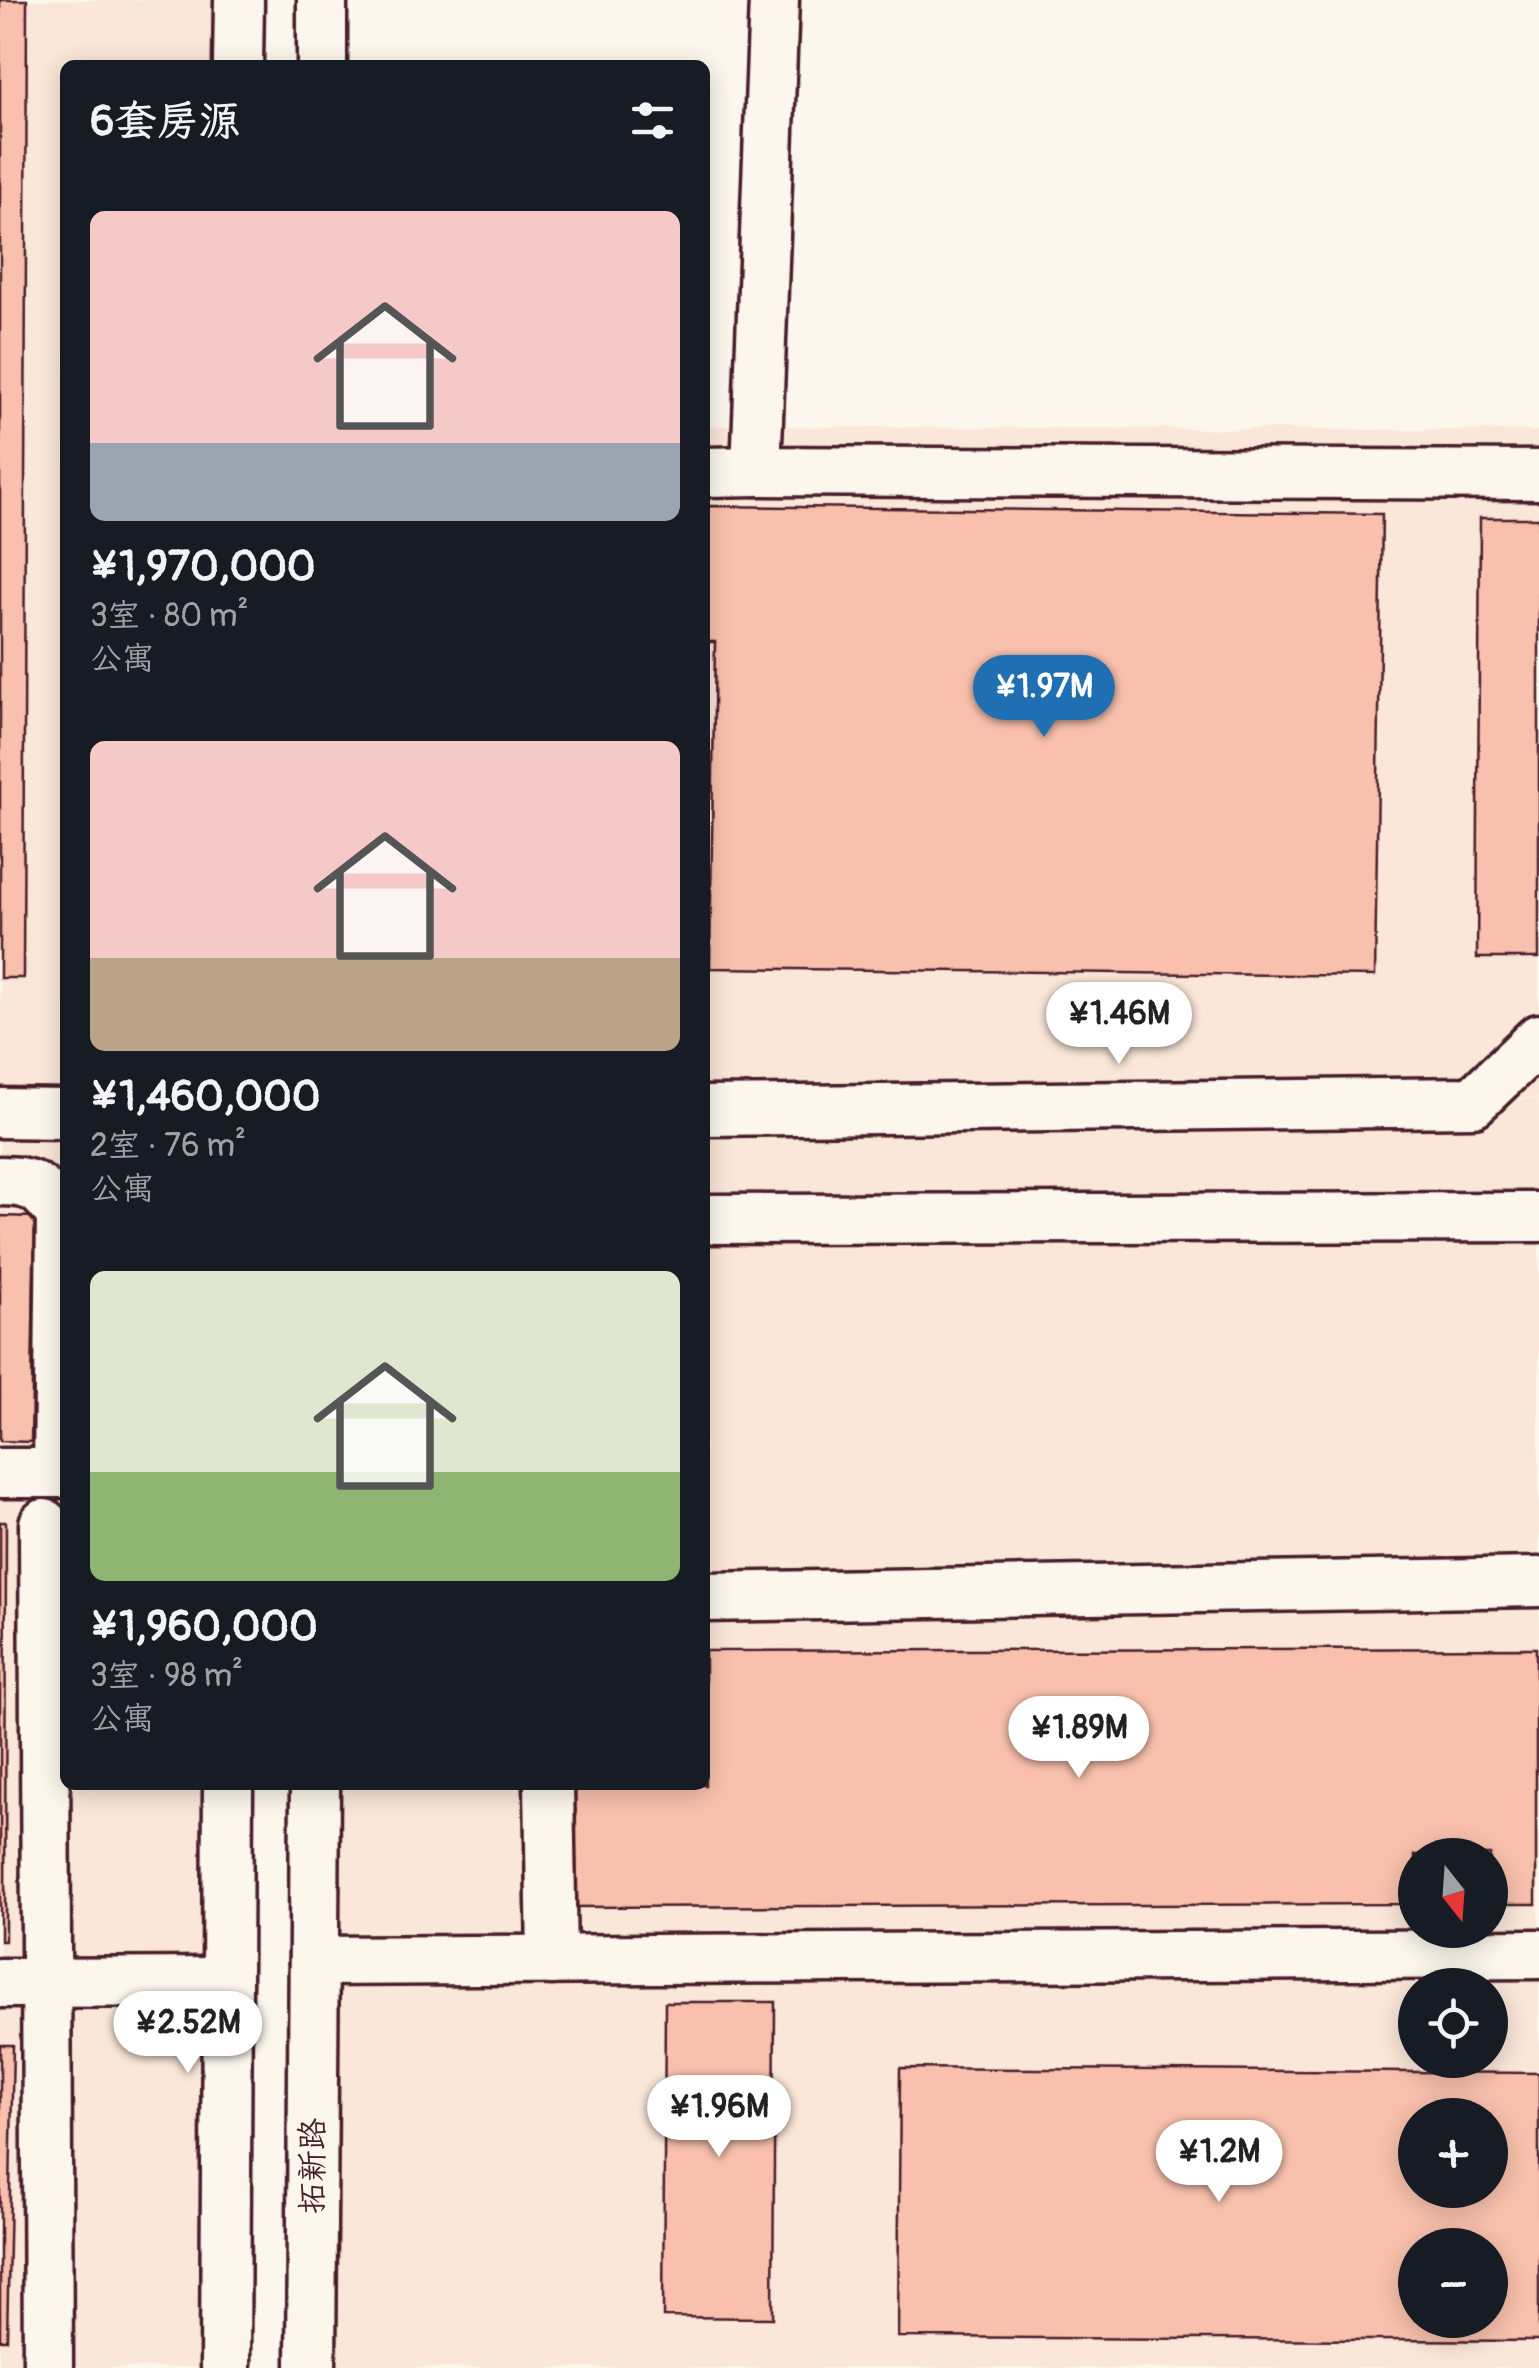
<!DOCTYPE html>
<html lang="zh">
<head>
<meta charset="utf-8">
<style>
	body { margin:0; font-family:Pangolin,"LXGW WenKai TC",sans-serif; background:#242831; color:#f1f3f6; height:100vh; display:flex; flex-direction:column; font-size:38px; white-space:nowrap }
	* { box-sizing:border-box; margin:0 }
	p { font-size:32px; color:#9ea1a6 }
	.icon { flex:none; width:55px; height:55px; fill:none; stroke:currentColor; stroke-width:2; stroke-linecap:round; stroke-linejoin:round }
	.map { position:relative; flex:1; overflow:hidden }
	.panel { position:absolute; left:60px; top:60px; width:650px; height:1730px; display:flex; flex-direction:column; background:#171b24; border-radius:15px; box-shadow:0 5px 25px #0003 }
	.panel>* { flex:none }
	.needle { width:65px; rotate:163deg }
	.tools { position:absolute; left:1398px; top:1838px; display:grid; gap:20px }
	.tools a { display:grid; place-items:center; width:110px; height:110px; border-radius:50%; background:#171b24; box-shadow:0 5px 25px #0003; font-size:50px }
	.price { position:absolute; translate:-50% -85px; padding:0 22px; border-radius:35px; background:#fff; color:#222; font-size:32px; line-height:65px; filter:drop-shadow(0 2px 5px #0008) }
	.price::after { content:''; position:absolute; left:50%; top:60px; width:30px; height:22px; margin-left:-15px; background:inherit; clip-path:polygon(0 0,100% 0,50% 100%) }
	.price.current { background:#1f6fb2; color:#fff }
	ul { padding:0; list-style:none }
	li { display:grid; align-content:center; gap:20px; height:530px; padding:0 30px }
	li span { display:grid; place-items:center; height:310px; border-radius:15px; color:#555 }
	li>.icon { margin-inline-start:auto }
	span .icon { width:180px; height:180px; fill:#fffc; stroke-width:1 }
	li b { font-size:42px }
	h2 { display:flex; justify-content:space-between; align-items:center; height:120px; padding:0 30px; font-size:42px }
	.map>svg:first-child { display:block }
	.built { fill:#fae7d9; fill-rule:evenodd }
	.building { fill:#f9c1ad; stroke:#4a1f2b; stroke-width:2.5; fill-rule:evenodd }
	.lines { fill:none; stroke-linecap:round; stroke-linejoin:round }
	.minor-casing { stroke:#4a1f2b; stroke-width:55 }
	.minor { stroke:#fbf7ec; stroke-width:48 }
	.labels { text-anchor:middle; stroke-width:8; stroke-linejoin:round; paint-order:stroke }
	.street-label { font-size:32px; fill:#4a1f2b; stroke:#fbf7ec }
</style>
</head>
<body>
<div class="map">
<svg width="1539" height="2368" viewBox="0 0 1539 2368">
	<rect width="100%" height="100%" fill="#fbf7ec"/>
	<filter id="ink" filterUnits="userSpaceOnUse"><feTurbulence type="fractalNoise" baseFrequency=".01" numOctaves="2"/><feDisplacementMap in="SourceGraphic" scale="20" xChannelSelector="R" yChannelSelector="G"/><feConvolveMatrix kernelMatrix="1 2 1 2 8 2 1 2 1" color-interpolation-filters="sRGB"/></filter>
	<g filter="url(#ink)">
		<g class="built">
			<path d="M0,0H239L238,65H65V1785H228L225,2368H0Z"/>
			<path d="M705,426L1539,431V1098L880,1108L1539,1099V2368H311L315,1785H705ZM1415,1855H1490V1930H1415ZM1415,1985H1490V2060H1415ZM1415,2115H1490V2190H1415ZM1415,2245H1490V2320H1415Z"/>
		</g>
		<g class="building">
			<path d="M0,0H27L23,978H0Z"/>
			<path d="M705,506L1382,514L1375,976L710,968L715,642H705Z"/>
			<path d="M1480,518H1539V958H1477Z"/>
			<path d="M0,1216L35,1217L31,1442L0,1441Z"/>
			<path d="M0,1522H6L5,1941H0Z"/>
			<path d="M1536,1648V1904H1490V1855H1415V1904L567,1907V1785H705V1651Z"/>
			<path d="M665,2002H775L773,2318L663,2317Z"/>
			<path d="M0,2045H13L7,2340H0Z"/>
			<path d="M900,2068L1539,2073V2341L898,2337ZM1415,2115H1490V2190H1415ZM1415,2245H1490V2320H1415Z"/>
		</g>
		<g class="lines">
			<defs>
				<g id="minor">
					<path d="M774,0L756,471L1539,475"/>
					<path d="M238,65L239,0"/>
					<path d="M322,65V0"/>
					<path d="M705,472L756,471"/>
					<path d="M705,1111L1473,1102L1539,1039"/>
					<path d="M0,1113L65,1114"/>
					<path d="M0,1181C35,1181 41,1188 61,1214L58,1473"/>
					<path d="M705,1219L1539,1217"/>
					<path d="M0,1473H65"/>
					<path d="M44,1524L48,2368"/>
					<path d="M705,1597L1539,1582"/>
					<path d="M549,1785L552,1960"/>
					<path d="M314,1961L1539,1954"/>
					<path d="M0,1983L227,1982"/>
					<path d="M225,2368L228,1785"/>
					<path d="M311,2368L315,1785"/>
				</g>
			</defs>
			<use href="#minor" class="minor-casing"/>
			<use href="#minor" class="minor"/>
		</g>
	</g>
	<g class="labels">
		<g class="street-label">
			<text transform="translate(312 2166) rotate(-90)" y="11">拓新路</text>
		</g>
	</g>
</svg>
<div class="tools">
<a><svg class="needle" viewBox="-14 -14 28 28"><path d="M0-13l5 13h-10z" fill="#e53935"/><path d="M0 13l5-13h-10z" fill="#9ea1a6"/></svg></a>
<a><svg class="icon" aria-label="locate" viewBox="0 0 24 24"><circle cx="12" cy="12" r="6"/><path d="M12 2v4M12 18v4M2 12h4M18 12h4"/></svg></a>
<a>+</a>
<a>−</a>
</div>
<b class="price current" style="left:1044px;top:740px">¥1.97M</b>
<b class="price" style="left:1119px;top:1067px">¥1.46M</b>
<b class="price" style="left:1079px;top:1781px">¥1.89M</b>
<b class="price" style="left:188px;top:2076px">¥2.52M</b>
<b class="price" style="left:719px;top:2160px">¥1.96M</b>
<b class="price" style="left:1219px;top:2205px">¥1.2M</b>
<section class="panel">
<h2>6套房源<svg class="icon" aria-label="filters" viewBox="0 0 24 24"><path d="M4 7h16M4 17h16"/><circle cx="9" cy="7" r="2"/><circle cx="15" cy="17" r="2"/></svg></h2>
<ul>
<li><span style="background:linear-gradient(#f6c9c9 75%,#9aa5b1 0)"><svg class="icon" aria-label="home" viewBox="0 0 24 24"><path d="M3 11l9-7 9 7M6 9v11h12V9"/></svg></span><div><b>¥1,970,000</b><p>3室 · 80 m²</p><p>公寓</p></div></li>
<li><span style="background:linear-gradient(#f6c9c9 70%,#b9a48a 0)"><svg class="icon" aria-label="home" viewBox="0 0 24 24"><path d="M3 11l9-7 9 7M6 9v11h12V9"/></svg></span><div><b>¥1,460,000</b><p>2室 · 76 m²</p><p>公寓</p></div></li>
<li><span style="background:linear-gradient(#dfe7d0 65%,#8fb573 0)"><svg class="icon" aria-label="home" viewBox="0 0 24 24"><path d="M3 11l9-7 9 7M6 9v11h12V9"/></svg></span><div><b>¥1,960,000</b><p>3室 · 98 m²</p><p>公寓</p></div></li>
</ul>
</section>
</div>
</body>
</html>
